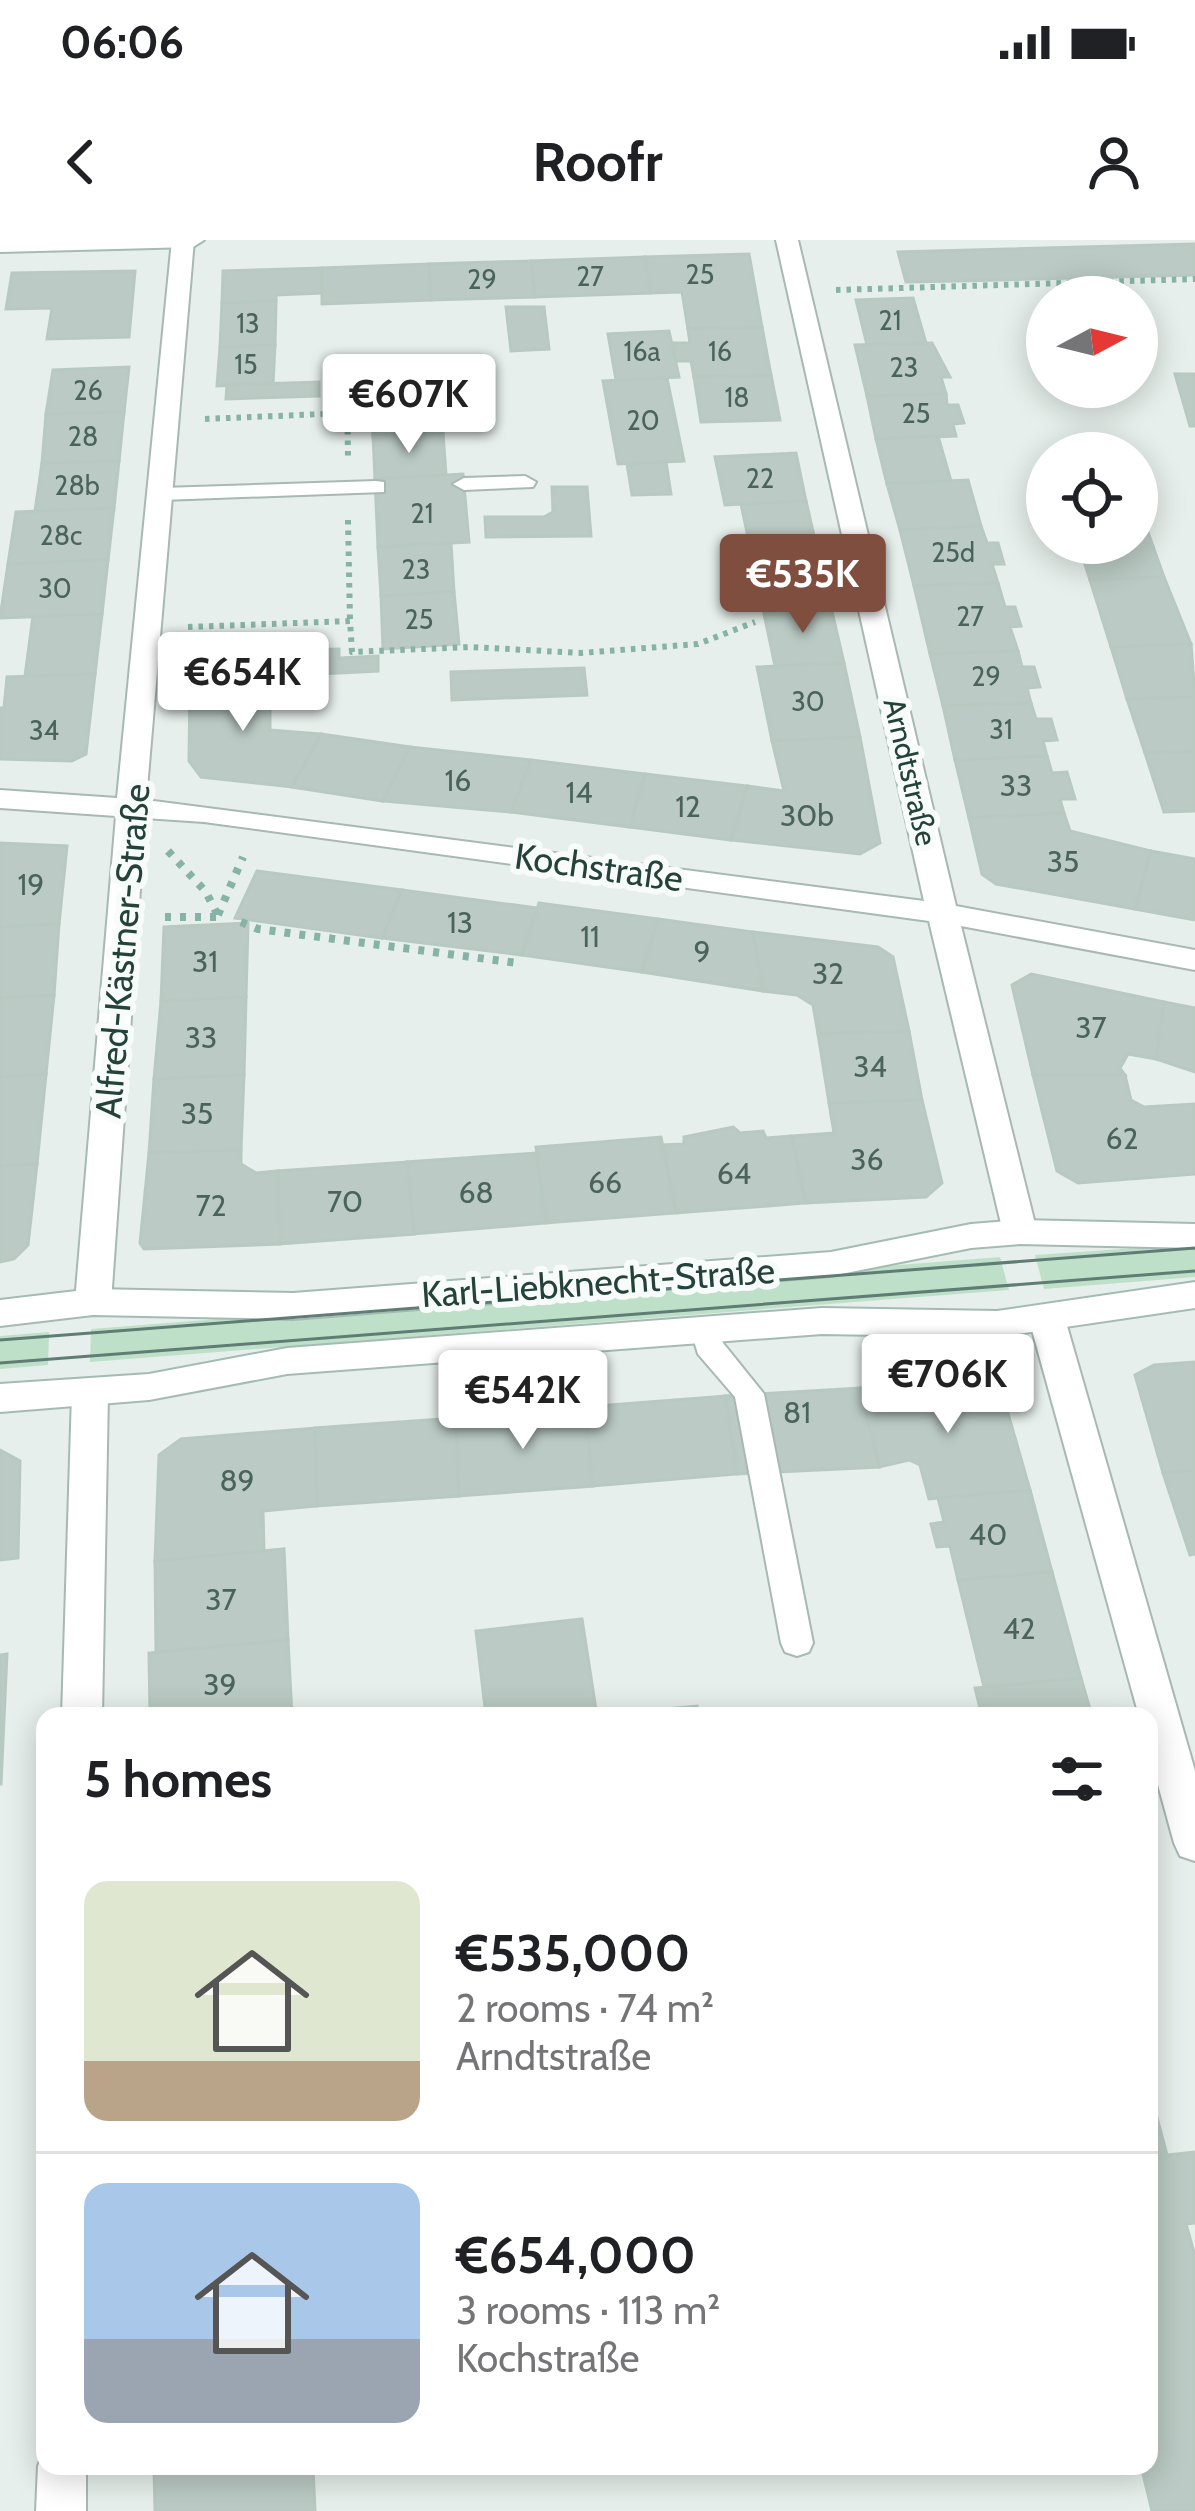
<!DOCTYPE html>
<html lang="en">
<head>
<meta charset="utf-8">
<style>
	body { margin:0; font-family:Cabin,sans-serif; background:#f6f6f6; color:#202124; height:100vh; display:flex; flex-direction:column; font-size:45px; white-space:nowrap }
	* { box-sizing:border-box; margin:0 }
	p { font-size:39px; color:#757577 }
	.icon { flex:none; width:66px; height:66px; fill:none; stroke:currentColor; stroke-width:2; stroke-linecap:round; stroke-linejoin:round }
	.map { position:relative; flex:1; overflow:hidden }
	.drawer { position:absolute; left:36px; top:1467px; width:1122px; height:768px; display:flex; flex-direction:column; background:#fff; border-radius:24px; box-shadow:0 6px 30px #0003 }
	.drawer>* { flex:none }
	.needle { width:78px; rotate:83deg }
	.tools { position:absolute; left:1026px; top:36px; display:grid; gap:24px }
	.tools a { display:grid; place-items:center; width:132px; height:132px; border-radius:50%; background:#fff; box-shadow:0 6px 30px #0003; font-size:60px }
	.price { position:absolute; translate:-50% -102px; padding:0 27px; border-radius:12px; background:#fff; color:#222; font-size:39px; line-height:78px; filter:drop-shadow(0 3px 6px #0008) }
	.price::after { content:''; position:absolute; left:50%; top:72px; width:36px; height:27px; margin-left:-18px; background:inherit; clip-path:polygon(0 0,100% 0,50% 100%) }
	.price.selected { background:#7f4e3f; color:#fff }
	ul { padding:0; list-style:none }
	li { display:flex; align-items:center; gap:36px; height:300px; padding:0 48px }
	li+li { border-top:3px solid #e0e0e0 }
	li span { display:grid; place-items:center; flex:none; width:336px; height:240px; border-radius:24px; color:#555 }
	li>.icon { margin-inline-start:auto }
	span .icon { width:144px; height:144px; fill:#fffc; stroke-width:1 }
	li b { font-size:51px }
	h2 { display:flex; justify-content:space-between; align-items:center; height:144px; padding:0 48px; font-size:51px }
	.status { display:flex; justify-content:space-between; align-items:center; height:84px; padding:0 60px; background:#fff; direction:ltr }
	.status svg { height:33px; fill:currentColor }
	header { display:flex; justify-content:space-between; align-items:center; height:156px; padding:0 48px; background:#fff; font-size:54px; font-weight:800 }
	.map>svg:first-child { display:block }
	.green { fill:#bfe0c8 }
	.building { fill:#bbcac4; stroke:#b8c9c2; stroke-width:3 }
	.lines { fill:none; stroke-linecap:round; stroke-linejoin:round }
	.lane-casing { stroke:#a8b8b2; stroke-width:4 }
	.street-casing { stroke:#a8b8b2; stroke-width:4 }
	.secondary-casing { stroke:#a4bbb3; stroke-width:4 }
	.path-far1 { stroke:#86b3a5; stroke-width:6; stroke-dasharray:4.5 6; stroke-linecap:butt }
	.path { stroke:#86b3a5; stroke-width:8; stroke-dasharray:6 9; stroke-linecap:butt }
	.lane { fill:#fff; fill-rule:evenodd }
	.street { fill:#fff; fill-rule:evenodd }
	.secondary { fill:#fff; fill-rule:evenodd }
	.tram { stroke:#5f7d75; stroke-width:3 }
	.labels { text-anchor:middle; stroke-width:12; stroke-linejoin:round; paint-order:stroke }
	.far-number-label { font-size:27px; fill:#4a645c }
	.far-street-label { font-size:30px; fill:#24423a; stroke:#f7fbf9 }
	.number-label { font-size:30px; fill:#4a645c }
	.street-label { font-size:36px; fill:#24423a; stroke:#f7fbf9 }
</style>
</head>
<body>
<div class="status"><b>06:06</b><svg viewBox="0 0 49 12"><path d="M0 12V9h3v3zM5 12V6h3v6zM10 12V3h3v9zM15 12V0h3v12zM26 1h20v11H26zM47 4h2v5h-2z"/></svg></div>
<header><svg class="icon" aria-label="back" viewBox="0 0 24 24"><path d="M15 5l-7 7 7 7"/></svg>Roofr<svg class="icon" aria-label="person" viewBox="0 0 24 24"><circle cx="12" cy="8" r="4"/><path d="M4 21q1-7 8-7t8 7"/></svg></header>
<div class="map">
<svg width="1195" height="2271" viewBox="0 0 1195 2271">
	<rect width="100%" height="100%" fill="#e6efeb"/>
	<g class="green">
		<path d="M1195,1004V1037L1044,1049L1035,1015Z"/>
		<path d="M1000,1017L1009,1050L90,1122L91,1089Z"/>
		<path d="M49,1092L48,1125L0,1129V1096Z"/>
	</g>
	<g class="building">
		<path d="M1195,4V35L959,41L906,42L898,12Z"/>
		<path d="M749,14L762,87L688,89L682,52L650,53L645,17Z"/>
		<path d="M645,17L650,53L535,57L531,21Z"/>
		<path d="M531,21L535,57L431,60L429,24Z"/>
		<path d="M429,24L431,60L322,64V28Z"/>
		<path d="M322,28V53L276,55V61L222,63L223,31Z"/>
		<path d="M135,31L129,97L47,99L52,68L6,69L12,33Z"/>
		<path d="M913,58L926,103L867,105L856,60Z"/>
		<path d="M276,61L275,105L220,107L222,63Z"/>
		<path d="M506,67H544L549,109L511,111Z"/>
		<path d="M762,87L771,135L694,137L691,121H675L671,103H690L688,89Z"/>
		<path d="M669,91L679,137L616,140L608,94Z"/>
		<path d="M932,103L950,137H941L946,154L867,156L855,105Z"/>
		<path d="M275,105L273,144L217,146L220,107Z"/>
		<path d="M129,127L124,172L46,174L53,130Z"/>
		<path d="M1175,134H1195V186H1190Z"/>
		<path d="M771,135L780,180L701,182L694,137Z"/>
		<path d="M667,138L684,221L618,224L603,141Z"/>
		<path d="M319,142V156L226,159L227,145Z"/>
		<path d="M440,152L443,193L373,196L372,156Z"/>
		<path d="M946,154L947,165H958L964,183L953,184L956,196L876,199L867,156Z"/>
		<path d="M124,172L119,221L42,223L46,174Z"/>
		<path d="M443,193L446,235L375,239L373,196Z"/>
		<path d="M938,196L951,241L887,244L876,199Z"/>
		<path d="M796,213L806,261L725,265L715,217Z"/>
		<path d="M119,221L114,268L35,271L42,223Z"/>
		<path d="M666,222L671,254L632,255L627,224Z"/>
		<path d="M463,234L469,302L378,307L375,239Z"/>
		<path d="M968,240L981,286L900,290L887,244Z"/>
		<path d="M552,247H587L591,296L486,297L485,277H544L553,272Z"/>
		<path d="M806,261L818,313L752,316L741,264Z"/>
		<path d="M114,268L108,320L8,324L16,272Z"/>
		<path d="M1137,281H1144L1164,337L1090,340L1078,303H1137Z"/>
		<path d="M981,286L987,303H998L1004,324H992L998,343L914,346L900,290Z"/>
		<path d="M451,303L454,352L381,356L378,307Z"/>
		<path d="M818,313L831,367L763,369L752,316Z"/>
		<path d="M108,320L102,374L0,378L8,324Z"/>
		<path d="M1164,337L1191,404L1111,407L1090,340Z"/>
		<path d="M998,343L1005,367H1015L1021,386L1010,387L1018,411L930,414L914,346Z"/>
		<path d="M454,352L459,404L383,409L381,356Z"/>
		<path d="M831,367L844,423L775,426L763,369Z"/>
		<path d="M102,374L95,434L25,436L33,376Z"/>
		<path d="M1191,404L1195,457L1127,459L1111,407Z"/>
		<path d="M339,409V418L378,416V431L219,439L218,412Z"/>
		<path d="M1018,411L1022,427H1034L1040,447L1027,448L1031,463L943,466L930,414Z"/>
		<path d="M844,423L860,497L772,501L757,427Z"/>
		<path d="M584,428L587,455L452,460L451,432Z"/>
		<path d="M95,434L86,514L72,521L0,519V468H4L7,437Z"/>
		<path d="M270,436V490L321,494L292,547L201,537L189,521L190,441Z"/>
		<path d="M1195,457V511L1145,513L1127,459Z"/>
		<path d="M1031,463L1036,479H1051L1057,500L1043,501L1047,516L955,520L943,466Z"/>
		<path d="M321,494L410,507L383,561L292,547Z"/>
		<path d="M860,497L880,603L860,614L731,600L747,546L784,551L772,501Z"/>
		<path d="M410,507L531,520L511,572L383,561Z"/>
		<path d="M1195,511V571L1164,572L1145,513Z"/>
		<path d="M1047,516L1052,533L1067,532L1075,559H1060L1064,573L969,578L955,520Z"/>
		<path d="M531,520L645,534L630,587L511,572Z"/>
		<path d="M645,534L747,546L731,600L630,587Z"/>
		<path d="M1064,573L1070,591L1151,611L1135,669L996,644L982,634L969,578Z"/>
		<path d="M0,603L67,606L59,684L0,687Z"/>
		<path d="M1151,611L1195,619V680L1135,669Z"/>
		<path d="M257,631L402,650L382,698L235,678Z"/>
		<path d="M402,650L537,668L522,715L382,698Z"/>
		<path d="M539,663L658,679L642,732L522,715Z"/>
		<path d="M658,679L753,692L763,751L642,732Z"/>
		<path d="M248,683L246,757L161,761L164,687Z"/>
		<path d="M59,684L54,755L0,758V687Z"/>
		<path d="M753,692L878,707L893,717L909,791L818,794L813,765L797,755L763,751Z"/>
		<path d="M1031,734L1164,762L1156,819L1128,814L1120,828L1125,835H1033L1012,745Z"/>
		<path d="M54,755L46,834L0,837V758Z"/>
		<path d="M246,757L244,835L154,839L161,761Z"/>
		<path d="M1164,762L1195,768V832L1156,819Z"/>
		<path d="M909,791L922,860L829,863L818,794Z"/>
		<path d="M46,834L37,924L0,926V837Z"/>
		<path d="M244,835L241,910L149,913L154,839Z"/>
		<path d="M1033,835H1125L1131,860L1144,867L1194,864L1195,934L1078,943L1057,931Z"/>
		<path d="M922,860L942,943L926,957L806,963L791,896L834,893L829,863Z"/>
		<path d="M733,887L740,893L763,891L766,898L791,896L806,963L676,973L662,905L684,904V897Z"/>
		<path d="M661,897L676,973L546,983L536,907Z"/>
		<path d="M241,910V924L256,933L278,931L280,1004L144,1009L140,1003L149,913Z"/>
		<path d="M536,913L546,983L414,994L407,922Z"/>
		<path d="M407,922L414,994L280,1004L278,931Z"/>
		<path d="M37,924L28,1005L14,1019L0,1022V926Z"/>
		<path d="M1195,1122V1230L1163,1233L1135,1135L1154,1125Z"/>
		<path d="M983,1138L1001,1149L1030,1250L929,1259L920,1225L909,1220L879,1227L860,1148Z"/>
		<path d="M860,1148L879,1227L737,1234L725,1156Z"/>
		<path d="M725,1156L737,1234L593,1246L585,1167Z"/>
		<path d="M585,1167L593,1246L459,1256L455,1178Z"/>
		<path d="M455,1178L459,1256L317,1266L315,1188Z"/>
		<path d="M315,1188L317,1266L263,1271L264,1311L155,1321L159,1215L181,1199Z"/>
		<path d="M0,1210L20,1221L18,1318L0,1320Z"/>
		<path d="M1195,1230V1314L1190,1315L1163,1233Z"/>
		<path d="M1030,1250L1052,1332L958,1340L950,1306L937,1307L931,1284L944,1282L938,1258Z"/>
		<path d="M284,1309L288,1400L156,1412L155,1321Z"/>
		<path d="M1052,1332L1081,1438L984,1447L958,1340Z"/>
		<path d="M582,1379L597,1476H486L476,1391Z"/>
		<path d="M288,1400L292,1476H150L149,1413Z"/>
		<path d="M7,1414L1,1544H0V1415Z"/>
		<path d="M1081,1438L1092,1476H982L975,1448Z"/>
		<path d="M697,1466L699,1476L602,1475Z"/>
		<path d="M1149,1848L1167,1915L1195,1912V1983L1186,1984L1195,2016V2271H1152L1141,2226H1149Z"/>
		<path d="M154,2226H313L315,2271H155Z"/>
	</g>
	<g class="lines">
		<defs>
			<g id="lane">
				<path d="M525,236L536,242L533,247L464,250L453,244L464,238Z"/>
				<path d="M376,241L384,242V252L162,260L151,254L162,248Z"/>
				<path d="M706,1080L716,1083L723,1103L764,1154L813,1403L809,1412L797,1416L785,1412L781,1403L735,1157L698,1114L691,1091L696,1083Z"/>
			</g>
			<g id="street">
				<path d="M172,0H194L146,560L924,661L776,0H798L956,666L1195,710V730L961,686L1037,992L1032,1001H1008L1003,992L929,681L204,582L145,578L111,1062L105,1071L93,1075L81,1071L75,1062L116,576L0,568V550L117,558Z"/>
				<path d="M1047,1066L1059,1070L1065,1079L1195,1531V1621L1180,1616L1174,1603L1149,1512V1476H1139L1029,1079L1035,1070Z"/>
				<path d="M90,1140L103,1144L108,1154L102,1476H62L72,1154L77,1144Z"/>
				<path d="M45,2209V2226H86V2271H36L38,2226Z"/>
			</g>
			<g id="secondary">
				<path d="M0,0H204L193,7L0,12Z"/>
				<path d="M1020,980L1195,984V1008L1020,1004L971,1008L831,1036L293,1079L93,1075L0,1086V1060L93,1049L293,1053L831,1012L971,984Z"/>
				<path d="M1195,1042V1068L997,1097L822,1094L287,1134L149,1160L0,1172V1144L149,1134L287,1108L822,1068L997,1071Z"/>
			</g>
		</defs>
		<use href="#lane" class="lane-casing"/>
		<use href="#street" class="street-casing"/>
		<use href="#secondary" class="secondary-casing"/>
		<g class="path-far1">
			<path d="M836,50L1195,39"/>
			<path d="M347,148L348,217"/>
			<path d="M205,179L347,173"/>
			<path d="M348,280L350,381"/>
			<path d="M188,387L350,381L352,412L471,407L581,413L698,404L755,382"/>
		</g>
		<g class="path">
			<path d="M168,611L206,652L218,676"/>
			<path d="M218,675L243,617"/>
			<path d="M165,677H224"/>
			<path d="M241,682L258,689L517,723"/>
		</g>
		<use href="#lane" class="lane"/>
		<use href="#street" class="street"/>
		<use href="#secondary" class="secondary"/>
		<g class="tram">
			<path d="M0,1100L1195,1008"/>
			<path d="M0,1123L1195,1031"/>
		</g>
	</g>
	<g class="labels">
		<g class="far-number-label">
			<text x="700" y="44">25</text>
			<text x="590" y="46">27</text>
			<text x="482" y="49">29</text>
			<text x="890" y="90">21</text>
			<text x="248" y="93">13</text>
			<text x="642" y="121">16a</text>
			<text x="720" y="121">16</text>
			<text x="246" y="134">15</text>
			<text x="904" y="137">23</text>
			<text x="88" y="160">26</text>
			<text x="737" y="167">18</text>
			<text x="916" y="183">25</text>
			<text x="643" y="190">20</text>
			<text x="83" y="206">28</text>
			<text x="760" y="248">22</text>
			<text x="77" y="255">28b</text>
			<text x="422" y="283">21</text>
			<text x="61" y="305">28c</text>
			<text x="953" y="322">25d</text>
			<text x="416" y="339">23</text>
			<text x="55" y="358">30</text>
			<text x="970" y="386">27</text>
			<text x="419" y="389">25</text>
			<text x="986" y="446">29</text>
			<text x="808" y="471">30</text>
			<text x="1001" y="499">31</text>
			<text x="44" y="500">34</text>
		</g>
		<g class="far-street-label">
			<text transform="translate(910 532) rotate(77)" y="10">Arndtstraße</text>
		</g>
		<g class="number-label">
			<text x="458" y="551">16</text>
			<text x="1016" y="556">33</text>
			<text x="579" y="563">14</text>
			<text x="688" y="577">12</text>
			<text x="807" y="586">30b</text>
			<text x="1063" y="632">35</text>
			<text x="31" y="655">19</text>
			<text x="460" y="693">13</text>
			<text x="590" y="707">11</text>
			<text x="702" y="722">9</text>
			<text x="205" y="732">31</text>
			<text x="828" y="744">32</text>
			<text x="1091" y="798">37</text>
			<text x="201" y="808">33</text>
			<text x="870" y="837">34</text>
			<text x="197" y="884">35</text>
			<text x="1122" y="909">62</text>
			<text x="867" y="930">36</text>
			<text x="734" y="944">64</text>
			<text x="605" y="953">66</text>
			<text x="476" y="963">68</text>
			<text x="345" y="972">70</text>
			<text x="211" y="976">72</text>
			<text x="797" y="1183">81</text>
			<text x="237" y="1251">89</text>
			<text x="988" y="1305">40</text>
			<text x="221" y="1370">37</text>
			<text x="1019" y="1399">42</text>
			<text x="220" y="1455">39</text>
		</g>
		<g class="street-label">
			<text transform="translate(599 627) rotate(8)" y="13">Kochstraße</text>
			<text transform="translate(122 711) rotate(-85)" y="13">Alfred-Kästner-Straße</text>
			<text transform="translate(598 1042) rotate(-4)" y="13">Karl-Liebknecht-Straße</text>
		</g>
	</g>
</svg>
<div class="tools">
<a><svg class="needle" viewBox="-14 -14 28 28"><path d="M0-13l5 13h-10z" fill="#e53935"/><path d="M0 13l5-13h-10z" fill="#757577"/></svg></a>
<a><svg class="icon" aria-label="locate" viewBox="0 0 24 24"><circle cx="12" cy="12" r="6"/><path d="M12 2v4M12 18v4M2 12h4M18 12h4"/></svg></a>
</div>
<b class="price" style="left:409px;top:216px">€607K</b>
<b class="price selected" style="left:803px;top:396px">€535K</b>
<b class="price" style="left:243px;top:494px">€654K</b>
<b class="price" style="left:948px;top:1196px">€706K</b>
<b class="price" style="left:523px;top:1212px">€542K</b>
<section class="drawer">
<h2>5 homes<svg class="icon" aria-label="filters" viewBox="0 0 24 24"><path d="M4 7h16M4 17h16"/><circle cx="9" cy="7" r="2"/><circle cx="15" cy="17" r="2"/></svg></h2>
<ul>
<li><span style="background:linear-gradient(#dfe7d0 75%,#b9a48a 0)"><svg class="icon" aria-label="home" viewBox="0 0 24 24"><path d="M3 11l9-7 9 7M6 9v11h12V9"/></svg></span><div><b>€535,000</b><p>2 rooms · 74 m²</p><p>Arndtstraße</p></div></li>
<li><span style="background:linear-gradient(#a9c7e8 65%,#9aa5b1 0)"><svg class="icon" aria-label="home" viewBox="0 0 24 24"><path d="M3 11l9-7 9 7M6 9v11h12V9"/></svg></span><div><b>€654,000</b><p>3 rooms · 113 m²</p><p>Kochstraße</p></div></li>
</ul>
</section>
</div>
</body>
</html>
